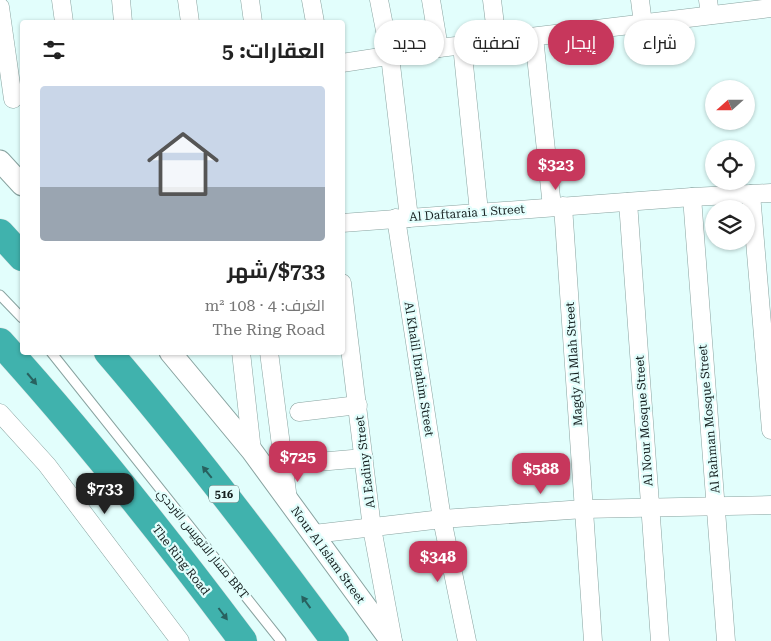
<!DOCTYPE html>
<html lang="ar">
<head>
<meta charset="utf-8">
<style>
	body { margin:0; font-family:"Roboto Serif",Cairo,serif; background:#f6f6f6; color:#222; direction:rtl; height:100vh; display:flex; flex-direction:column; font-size:19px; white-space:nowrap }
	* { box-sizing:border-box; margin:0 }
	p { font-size:16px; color:#767676 }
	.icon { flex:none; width:28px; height:28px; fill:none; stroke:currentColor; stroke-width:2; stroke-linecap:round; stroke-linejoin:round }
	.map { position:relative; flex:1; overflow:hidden; direction:ltr }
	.details { position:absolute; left:20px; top:20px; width:325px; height:335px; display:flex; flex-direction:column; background:#fff; border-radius:5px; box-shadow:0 1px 4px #0004; direction:rtl }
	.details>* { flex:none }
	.top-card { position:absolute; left:360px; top:20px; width:335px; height:45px; direction:rtl; display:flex; gap:10px }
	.needle { width:32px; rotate:249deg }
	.buttons { position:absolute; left:705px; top:80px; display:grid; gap:10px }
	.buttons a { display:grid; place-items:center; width:50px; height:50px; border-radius:50%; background:#fff; box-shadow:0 1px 4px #0004; font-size:25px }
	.price { position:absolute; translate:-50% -42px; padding:0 11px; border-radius:10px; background:#c7375c; color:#fff; font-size:16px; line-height:32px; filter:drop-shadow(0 1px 2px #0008) }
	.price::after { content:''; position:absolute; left:50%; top:30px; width:15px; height:11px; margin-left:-8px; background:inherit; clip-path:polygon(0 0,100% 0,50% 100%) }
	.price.on { background:#222; color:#fff }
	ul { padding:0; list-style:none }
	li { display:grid; align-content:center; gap:10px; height:265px; padding:0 20px }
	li+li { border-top:1px solid #e0e0e0 }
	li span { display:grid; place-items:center; height:155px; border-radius:5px; color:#555 }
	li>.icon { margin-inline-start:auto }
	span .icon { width:90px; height:90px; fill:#fffc; stroke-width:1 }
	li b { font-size:21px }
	h2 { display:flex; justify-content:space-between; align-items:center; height:60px; padding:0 20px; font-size:21px }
	.chip { padding:0 18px; border-radius:22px; background:#fff; box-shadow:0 1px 4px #0004; font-size:18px; line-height:45px }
	.chip.on { background:#c7375c; color:#fff }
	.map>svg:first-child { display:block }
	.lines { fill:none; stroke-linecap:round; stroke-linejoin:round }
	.service-casing { stroke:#89a3a0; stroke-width:11 }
	.minor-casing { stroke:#89a3a0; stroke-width:19 }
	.tertiary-casing { stroke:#89a3a0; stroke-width:23 }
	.motorway-casing { stroke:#dee0e0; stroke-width:29 }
	.service { stroke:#fff; stroke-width:9 }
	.minor { stroke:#fff; stroke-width:18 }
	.tertiary { stroke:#fff; stroke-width:21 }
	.motorway { stroke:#40b2ad; stroke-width:28 }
	.oneway { fill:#28615f }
	.labels { text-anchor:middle; stroke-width:4.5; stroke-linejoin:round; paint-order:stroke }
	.shield { fill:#e2fefc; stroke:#526261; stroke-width:1 }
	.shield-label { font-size:11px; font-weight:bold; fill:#151f1f }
	.street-label { font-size:12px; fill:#151f1f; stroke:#e2fefc }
</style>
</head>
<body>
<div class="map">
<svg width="771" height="641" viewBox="0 0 771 641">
	<rect width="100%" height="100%" fill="#e2fefc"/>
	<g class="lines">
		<defs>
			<g id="service">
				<path d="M0,295L22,318"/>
				<path d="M51,352L281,641"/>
			</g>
			<g id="minor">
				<path d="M61,0L64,22"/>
				<path d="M121,0L123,22"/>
				<path d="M187,0L190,22"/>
				<path d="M250,0L253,22"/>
				<path d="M311,0L315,22"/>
				<path d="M379,0L390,56L409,218"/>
				<path d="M431,0L439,48"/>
				<path d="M492,0L497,41"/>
				<path d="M640,0L643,24"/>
				<path d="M708,0L710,15"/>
				<path d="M0,7L13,99"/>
				<path d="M534,37L552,207"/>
				<path d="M462,45L479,212"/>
				<path d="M342,63L439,48L771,8"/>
				<path d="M751,194L771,430"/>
				<path d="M692,197L726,641"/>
				<path d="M628,202L660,641"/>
				<path d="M563,206L593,641"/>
				<path d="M396,218L442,519L467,641"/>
				<path d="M342,223L692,197L771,193"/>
				<path d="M342,283L372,528L393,641"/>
				<path d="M241,352L252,451"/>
				<path d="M269,352L288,500"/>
				<path d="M299,412L358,405"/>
				<path d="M0,413L47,465L180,641"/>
				<path d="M306,463L364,458"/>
				<path d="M314,534L442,519L584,509L771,505"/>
			</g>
			<g id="tertiary">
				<path d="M0,161L22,185"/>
				<path d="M170,352L252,451L391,641"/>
			</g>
			<g id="motorway">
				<path d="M0,233L22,257"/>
				<path d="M0,342C86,437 166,538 243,641"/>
				<path d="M108,352C188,445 262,542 335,641"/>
			</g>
		</defs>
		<use href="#service" class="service-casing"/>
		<use href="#minor" class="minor-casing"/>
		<use href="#tertiary" class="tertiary-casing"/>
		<use href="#motorway" class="motorway-casing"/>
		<use href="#service" class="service"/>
		<use href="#minor" class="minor"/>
		<use href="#tertiary" class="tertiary"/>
		<use href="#motorway" class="motorway"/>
	</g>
	<defs><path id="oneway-solid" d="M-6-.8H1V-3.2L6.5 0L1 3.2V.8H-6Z" transform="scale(1.25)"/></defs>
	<g class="oneway">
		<use href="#oneway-solid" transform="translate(32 379) rotate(50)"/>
		<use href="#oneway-solid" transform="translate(207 472) rotate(-129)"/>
		<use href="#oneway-solid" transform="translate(306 602) rotate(-126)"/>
		<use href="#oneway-solid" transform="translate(223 614) rotate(53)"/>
	</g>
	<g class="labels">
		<rect class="shield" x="209" y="485.5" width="30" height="17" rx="4"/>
		<g class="shield-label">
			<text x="224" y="498">516</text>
		</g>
		<g class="street-label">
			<text transform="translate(467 213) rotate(-4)" y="4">Al Daftaraia 1 Street</text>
			<text transform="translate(574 364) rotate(-94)" y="4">Magdy Al Mlah Street</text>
			<text transform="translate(419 369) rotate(81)" y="4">Al Khalil Ibrahim Street</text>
			<text transform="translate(709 419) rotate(-95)" y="4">Al Rahman Mosque Street</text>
			<text transform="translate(644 421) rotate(-94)" y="4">Al Nour Mosque Street</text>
			<text transform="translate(365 462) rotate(-97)" y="4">Al Eadiny Street</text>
			<text transform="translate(203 544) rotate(51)" y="4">مسار الاتوبيس الترددي BRT</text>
			<text transform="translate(328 555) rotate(54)" y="4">Nour Al Islam Street</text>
			<text transform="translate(181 560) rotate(52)" y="4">The Ring Road</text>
		</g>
	</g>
</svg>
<div class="buttons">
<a><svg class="needle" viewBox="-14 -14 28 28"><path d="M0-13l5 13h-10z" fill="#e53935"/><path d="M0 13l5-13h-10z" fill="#767676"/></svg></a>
<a><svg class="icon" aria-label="locate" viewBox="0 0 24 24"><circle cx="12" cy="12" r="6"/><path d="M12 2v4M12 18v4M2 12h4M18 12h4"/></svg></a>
<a><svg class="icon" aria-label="layers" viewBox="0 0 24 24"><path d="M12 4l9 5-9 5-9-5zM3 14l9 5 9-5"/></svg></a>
</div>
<b class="price" style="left:556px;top:191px">$323</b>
<b class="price" style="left:298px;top:483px">$725</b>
<b class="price" style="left:541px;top:495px">$588</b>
<b class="price on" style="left:105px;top:515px">$733</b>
<b class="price" style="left:438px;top:583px">$348</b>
<div class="top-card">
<a class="chip">شراء</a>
<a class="chip on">إيجار</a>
<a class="chip">تصفية</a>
<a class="chip">جديد</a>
</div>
<section class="details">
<h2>العقارات: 5<svg class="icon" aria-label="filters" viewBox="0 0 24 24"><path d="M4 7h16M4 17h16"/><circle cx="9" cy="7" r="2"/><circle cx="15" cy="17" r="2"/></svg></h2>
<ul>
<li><span style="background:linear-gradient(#c9d6e8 65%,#9aa5b1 0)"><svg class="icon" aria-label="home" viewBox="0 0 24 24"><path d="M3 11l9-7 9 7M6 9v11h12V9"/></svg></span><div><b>$733/شهر</b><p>الغرف: 4 · 108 m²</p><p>The Ring Road</p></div></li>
</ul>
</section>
</div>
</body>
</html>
